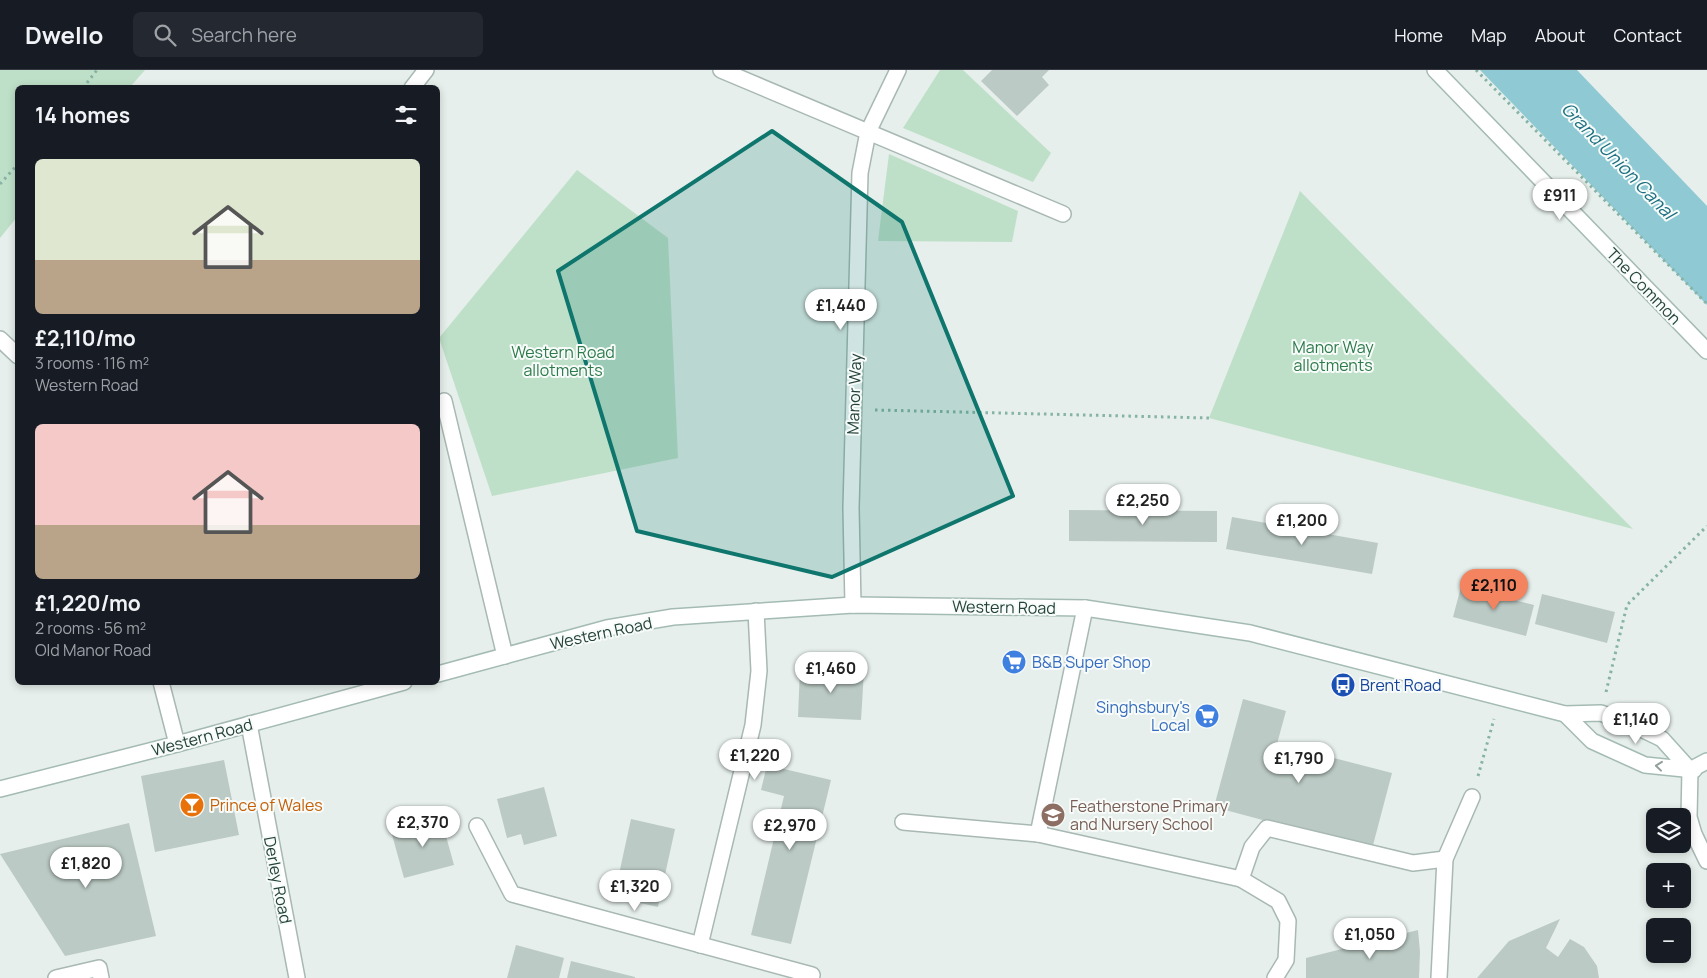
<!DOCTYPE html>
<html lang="en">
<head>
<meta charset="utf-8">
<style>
	body { margin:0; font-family:Manrope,sans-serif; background:#242831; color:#f1f3f6; height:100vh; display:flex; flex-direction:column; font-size:19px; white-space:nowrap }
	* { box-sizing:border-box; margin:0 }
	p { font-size:16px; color:#9ea1a6 }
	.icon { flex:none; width:28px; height:28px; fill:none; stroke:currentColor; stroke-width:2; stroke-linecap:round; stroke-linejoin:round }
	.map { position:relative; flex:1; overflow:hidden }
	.details { position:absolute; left:15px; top:15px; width:425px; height:600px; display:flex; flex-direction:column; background:#171b24; border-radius:8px; box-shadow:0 2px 8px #0003 }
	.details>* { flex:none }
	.tools { position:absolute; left:1646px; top:738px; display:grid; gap:10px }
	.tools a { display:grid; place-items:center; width:45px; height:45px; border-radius:8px; background:#171b24; box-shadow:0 2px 8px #0003; font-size:25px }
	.price { position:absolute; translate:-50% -42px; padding:0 11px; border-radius:18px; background:#fff; color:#222; font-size:16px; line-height:32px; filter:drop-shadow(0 1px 2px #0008) }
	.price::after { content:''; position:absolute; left:50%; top:30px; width:15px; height:11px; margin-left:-8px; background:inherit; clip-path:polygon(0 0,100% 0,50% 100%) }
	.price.selected { background:#f4845f; color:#111 }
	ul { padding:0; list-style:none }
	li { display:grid; align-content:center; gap:10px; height:265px; padding:0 20px }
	li span { display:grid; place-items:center; height:155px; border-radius:8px; color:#555 }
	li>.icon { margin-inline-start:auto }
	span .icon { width:90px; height:90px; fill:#fffc; stroke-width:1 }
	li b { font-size:21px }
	h2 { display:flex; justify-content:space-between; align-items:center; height:60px; padding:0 20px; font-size:21px }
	header { display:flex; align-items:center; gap:30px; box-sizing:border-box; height:70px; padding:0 25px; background:#171b24; border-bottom:1px solid #363941 }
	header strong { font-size:24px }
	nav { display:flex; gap:28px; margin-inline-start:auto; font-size:18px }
	.search { width:350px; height:45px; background:#242831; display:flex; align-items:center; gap:12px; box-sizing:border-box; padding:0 18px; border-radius:8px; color:#9ea1a6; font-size:19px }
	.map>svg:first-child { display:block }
	.green { fill:#bfe0c8 }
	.water { fill:#8ec9d4 }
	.building { fill:#bbcac4 }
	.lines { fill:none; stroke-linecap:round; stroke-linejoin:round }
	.lane-casing { stroke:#a8b8b2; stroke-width:18 }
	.street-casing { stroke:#a8b8b2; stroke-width:18 }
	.secondary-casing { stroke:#a4bbb3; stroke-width:18 }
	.path { stroke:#86b3a5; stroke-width:3; stroke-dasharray:2.5 4; stroke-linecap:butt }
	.lane { stroke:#fff; stroke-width:15 }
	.street { stroke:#fff; stroke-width:15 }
	.secondary { stroke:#fff; stroke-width:15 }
	.oneway { stroke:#92a09c }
	.marked { fill:#0f766e; fill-opacity:0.2; stroke:#0f766e; stroke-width:4; stroke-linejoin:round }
	.labels { text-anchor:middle; stroke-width:4; stroke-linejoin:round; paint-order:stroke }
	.street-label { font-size:16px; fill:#24423a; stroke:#f7fbf9 }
	.park-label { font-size:16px; fill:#2d7a4b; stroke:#f7fbf9 }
	.shop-label { font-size:16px; fill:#366cbe; stroke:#f7fbf9; text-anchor:start }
	.transit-label { font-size:16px; fill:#164399; stroke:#f7fbf9; text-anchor:start }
	.food-label { font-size:16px; fill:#c56008; stroke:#f7fbf9; text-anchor:start }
	.education-label { font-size:16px; fill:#785e54; stroke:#f7fbf9; text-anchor:start }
	.water-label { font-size:18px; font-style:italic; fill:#1c6f80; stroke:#f7fbf9 }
</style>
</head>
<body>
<header>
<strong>Dwello</strong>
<div class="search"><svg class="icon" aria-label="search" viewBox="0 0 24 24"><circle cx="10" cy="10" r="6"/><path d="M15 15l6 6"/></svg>Search here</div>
<nav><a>Home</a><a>Map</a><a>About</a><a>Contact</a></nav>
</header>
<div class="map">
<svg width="1707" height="908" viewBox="0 0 1707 908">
	<rect width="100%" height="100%" fill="#e6efeb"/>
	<g class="green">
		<path d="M0,0H145L130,17L18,18L17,147L0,168Z"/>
		<path d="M940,0H963L1051,83L1033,112L903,58Z"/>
		<path d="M889,84L1018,141L1012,172L878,171Z"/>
		<path d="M577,100L668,168L678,388L492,426L439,268Z"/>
		<path d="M1300,121L1633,459L1209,348Z"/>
	</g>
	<path class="water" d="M1480,0H1577L1707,136V235Z"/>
	<g class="building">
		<path d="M992,0H1049L1042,7L1049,15L1017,46L981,11Z"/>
		<path d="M1069,440L1217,441V472L1069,471Z"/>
		<path d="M1232,447L1378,473L1372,504L1226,479Z"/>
		<path d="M1461,517L1534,535L1526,566L1453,547Z"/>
		<path d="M1542,524L1615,542L1607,573L1535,554Z"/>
		<path d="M800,598L864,601L861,650L798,647Z"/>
		<path d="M1243,629L1286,641L1271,696L1288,701L1295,678L1392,703L1372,779L1214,737Z"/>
		<path d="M224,690L239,765L155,782L141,706Z"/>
		<path d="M767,695L831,710L791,874L751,865L784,726L761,720Z"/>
		<path d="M544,717L557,766L524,775L521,764L507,768L497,729Z"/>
		<path d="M441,748L454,795L404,808L391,761Z"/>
		<path d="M631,749L675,759L658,837L614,827Z"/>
		<path d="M129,753L156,866L65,886L0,784Z"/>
		<path d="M1560,849L1546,878L1558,887L1570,869L1584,877L1597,896L1599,908H1477L1509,871Z"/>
		<path d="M1418,860L1420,882L1419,908H1306V888Z"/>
		<path d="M516,875L564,888L559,908H507Z"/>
		<path d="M571,891L635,907V908H567Z"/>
	</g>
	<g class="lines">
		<defs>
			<g id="lane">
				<path d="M444,331L505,586"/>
				<path d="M903,752L1038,764L1241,809L1278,831L1288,851L1286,890L1275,908"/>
				<path d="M1038,764L1085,538"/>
				<path d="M1241,809L1252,777L1267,758L1413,793L1445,789"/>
				<path d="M56,908L99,898L101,908"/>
				<path d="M1439,908L1445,789L1472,727"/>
			</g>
			<g id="street">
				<path d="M721,0L1063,144"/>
				<path d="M412,18L426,0"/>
				<path d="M0,269L18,286"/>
				<path d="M853,535L851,438L860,103L868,62L898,0"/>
				<path d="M161,612L177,674"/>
				<path d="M249,654L297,908"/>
				<path d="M1690,700L1689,747L1694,764L1707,791"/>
				<path d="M477,756L512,824L812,905"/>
				<path d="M700,875L753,655L759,601L756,541"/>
			</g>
			<g id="secondary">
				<path d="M1435,0L1707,281"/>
				<path d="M438,604L607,558L673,547L853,535L1085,538L1250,563L1565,644L1601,643L1637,657L1662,669L1690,700L1707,691"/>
				<path d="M1565,644L1592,671L1645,695L1694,700"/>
				<path d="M0,719L177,674L404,612"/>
			</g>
		</defs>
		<use href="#lane" class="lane-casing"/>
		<use href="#street" class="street-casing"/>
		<use href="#secondary" class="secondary-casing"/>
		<g class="path">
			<path d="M1476,0L1707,234"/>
			<path d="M83,18L97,0"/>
			<path d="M0,114L18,94"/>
			<path d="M875,340L1209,348"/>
			<path d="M1606,622L1627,535L1707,456"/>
			<path d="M1478,706L1494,649"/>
		</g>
		<use href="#lane" class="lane"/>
		<use href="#street" class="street"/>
		<use href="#secondary" class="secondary"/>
	</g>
	<defs><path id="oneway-chevron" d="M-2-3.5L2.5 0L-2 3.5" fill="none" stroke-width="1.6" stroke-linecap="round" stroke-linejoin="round" transform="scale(1.25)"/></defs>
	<use class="oneway" href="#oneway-chevron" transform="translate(1659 696) rotate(-174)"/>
	<path class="marked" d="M772,61L902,152L1013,426L832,507L637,461L558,201Z"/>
	<defs>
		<symbol id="supermarket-disc" viewBox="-11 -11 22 22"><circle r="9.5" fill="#3f7fe0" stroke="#f7fbf9"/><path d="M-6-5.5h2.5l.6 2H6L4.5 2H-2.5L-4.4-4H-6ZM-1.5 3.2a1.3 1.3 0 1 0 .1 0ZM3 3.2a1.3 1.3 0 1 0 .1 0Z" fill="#fff"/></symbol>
		<symbol id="bus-disc" viewBox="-11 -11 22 22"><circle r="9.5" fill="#1a4fb4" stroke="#f7fbf9"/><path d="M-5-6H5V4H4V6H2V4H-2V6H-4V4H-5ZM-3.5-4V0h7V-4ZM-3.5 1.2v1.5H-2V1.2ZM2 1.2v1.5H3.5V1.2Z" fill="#fff"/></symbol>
		<symbol id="bar-disc" viewBox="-11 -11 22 22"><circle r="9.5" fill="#e8710a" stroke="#f7fbf9"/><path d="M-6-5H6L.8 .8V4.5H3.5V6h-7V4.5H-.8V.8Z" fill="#fff"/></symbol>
		<symbol id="school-disc" viewBox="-11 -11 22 22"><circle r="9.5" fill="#8d6e63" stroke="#f7fbf9"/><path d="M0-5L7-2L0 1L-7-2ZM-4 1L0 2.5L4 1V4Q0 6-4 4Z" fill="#fff"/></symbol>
	</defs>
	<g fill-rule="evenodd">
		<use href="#supermarket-disc" x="1000" y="578" width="28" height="28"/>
		<use href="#bus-disc" x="1329" y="601" width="28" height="28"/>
		<use href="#supermarket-disc" x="1193" y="632" width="28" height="28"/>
		<use href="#bar-disc" x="178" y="721" width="28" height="28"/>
		<use href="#school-disc" x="1039" y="731" width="28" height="28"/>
	</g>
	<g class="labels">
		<g class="street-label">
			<text transform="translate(1644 216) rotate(46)" y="6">The Common</text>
			<text transform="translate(854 324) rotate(-88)" y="6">Manor Way</text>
			<text transform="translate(1004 537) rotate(1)" y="6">Western Road</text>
			<text transform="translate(601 563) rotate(-12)" y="6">Western Road</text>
			<text transform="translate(202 667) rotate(-15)" y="6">Western Road</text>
			<text transform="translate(278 810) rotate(79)" y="6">Derley Road</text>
		</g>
		<g class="park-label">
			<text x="1333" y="283">Manor Way<tspan x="1333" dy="18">allotments</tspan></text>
			<text x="563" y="288">Western Road<tspan x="563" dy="18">allotments</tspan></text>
		</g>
		<g class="shop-label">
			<text x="1032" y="598">B&amp;B Super Shop</text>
			<text x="1190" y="643" text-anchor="end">Singhsbury's<tspan x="1190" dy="18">Local</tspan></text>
		</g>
		<g class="transit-label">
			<text x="1360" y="621">Brent Road</text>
		</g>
		<g class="food-label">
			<text x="210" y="741">Prince of Wales</text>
		</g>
		<g class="education-label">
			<text x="1070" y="742">Featherstone Primary<tspan x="1070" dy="18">and Nursery School</tspan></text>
		</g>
		<g class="water-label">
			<text transform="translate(1618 91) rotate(46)" y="6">Grand Union Canal</text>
		</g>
	</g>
</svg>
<div class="tools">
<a><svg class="icon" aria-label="layers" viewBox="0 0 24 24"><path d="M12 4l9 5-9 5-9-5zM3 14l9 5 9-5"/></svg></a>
<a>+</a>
<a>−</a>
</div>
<b class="price" style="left:1560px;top:151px">£911</b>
<b class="price" style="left:841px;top:261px">£1,440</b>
<b class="price" style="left:1143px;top:456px">£2,250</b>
<b class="price" style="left:1302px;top:476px">£1,200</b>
<b class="price selected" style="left:1494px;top:541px">£2,110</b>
<b class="price" style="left:831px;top:624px">£1,460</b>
<b class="price" style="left:1636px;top:675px">£1,140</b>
<b class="price" style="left:755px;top:711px">£1,220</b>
<b class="price" style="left:1299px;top:714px">£1,790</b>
<b class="price" style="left:423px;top:778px">£2,370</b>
<b class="price" style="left:790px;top:781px">£2,970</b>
<b class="price" style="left:86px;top:819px">£1,820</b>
<b class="price" style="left:635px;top:842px">£1,320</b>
<b class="price" style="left:1370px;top:890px">£1,050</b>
<section class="details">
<h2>14 homes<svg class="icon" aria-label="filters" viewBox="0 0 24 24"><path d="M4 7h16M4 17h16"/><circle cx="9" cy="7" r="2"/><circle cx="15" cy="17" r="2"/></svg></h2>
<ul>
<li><span style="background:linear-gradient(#dfe7d0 65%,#b9a48a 0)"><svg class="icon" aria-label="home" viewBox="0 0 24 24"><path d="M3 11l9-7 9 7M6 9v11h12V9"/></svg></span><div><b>£2,110/mo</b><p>3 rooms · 116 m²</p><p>Western Road</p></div></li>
<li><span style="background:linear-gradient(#f6c9c9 65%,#b9a48a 0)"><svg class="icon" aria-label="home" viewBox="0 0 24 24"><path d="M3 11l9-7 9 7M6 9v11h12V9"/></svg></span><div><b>£1,220/mo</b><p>2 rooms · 56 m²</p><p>Old Manor Road</p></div></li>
</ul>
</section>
</div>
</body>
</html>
